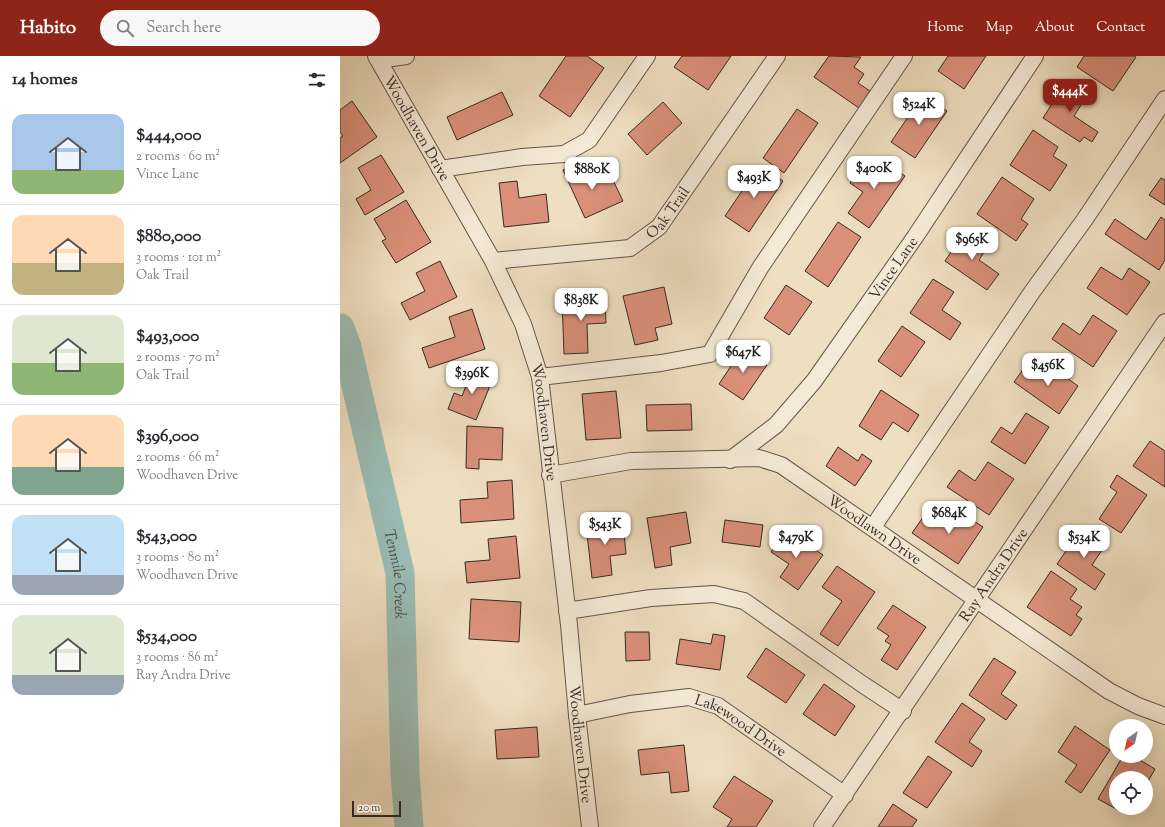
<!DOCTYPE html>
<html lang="en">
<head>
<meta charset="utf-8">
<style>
	body { margin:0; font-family:"Sorts Mill Goudy",serif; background:#f7f7f7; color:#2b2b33; height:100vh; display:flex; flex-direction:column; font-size:15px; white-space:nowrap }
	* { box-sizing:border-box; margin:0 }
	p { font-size:13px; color:#7c7c81 }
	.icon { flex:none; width:22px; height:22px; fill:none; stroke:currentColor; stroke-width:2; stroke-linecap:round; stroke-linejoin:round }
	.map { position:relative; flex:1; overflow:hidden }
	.panel { display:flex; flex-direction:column; background:#fff; width:340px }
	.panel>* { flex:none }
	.needle { width:26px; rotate:214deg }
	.controls { position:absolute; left:769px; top:663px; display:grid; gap:8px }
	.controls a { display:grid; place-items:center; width:44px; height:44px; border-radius:50%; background:#fff; box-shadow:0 4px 16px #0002; font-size:20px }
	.scale { position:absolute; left:12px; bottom:10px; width:49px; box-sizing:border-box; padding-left:4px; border:2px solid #362924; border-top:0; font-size:11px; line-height:14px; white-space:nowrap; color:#362924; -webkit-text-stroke:3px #f5ead7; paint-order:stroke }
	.price { position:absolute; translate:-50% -34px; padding:0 9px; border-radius:8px; background:#fff; color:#222; font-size:13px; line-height:26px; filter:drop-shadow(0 1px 2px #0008) }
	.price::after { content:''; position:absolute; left:50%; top:24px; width:12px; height:9px; margin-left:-6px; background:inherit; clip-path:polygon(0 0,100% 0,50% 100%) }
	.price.selected { background:#8f2418; color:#fff }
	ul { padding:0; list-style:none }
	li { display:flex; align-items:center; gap:12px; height:100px; padding:0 12px }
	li+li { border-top:1px solid #e1e1e2 }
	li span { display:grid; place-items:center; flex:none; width:112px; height:80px; border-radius:12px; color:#555 }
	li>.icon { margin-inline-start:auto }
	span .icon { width:48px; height:48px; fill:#fffc; stroke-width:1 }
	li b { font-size:17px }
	h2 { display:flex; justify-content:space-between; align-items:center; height:48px; padding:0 12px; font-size:17px }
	header { display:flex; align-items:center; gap:24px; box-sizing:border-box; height:56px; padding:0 20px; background:#8f2418; color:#fff }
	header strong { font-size:19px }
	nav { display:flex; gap:22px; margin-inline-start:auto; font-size:14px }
	.search { width:280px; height:36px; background:#f7f7f7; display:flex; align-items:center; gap:10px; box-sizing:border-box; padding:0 14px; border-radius:22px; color:#7c7c81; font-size:15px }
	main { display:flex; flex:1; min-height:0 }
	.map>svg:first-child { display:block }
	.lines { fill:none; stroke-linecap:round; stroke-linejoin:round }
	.river { stroke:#9abcb5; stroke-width:29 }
	.building { fill:#db907b; stroke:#362924 }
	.minor-casing { stroke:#64564b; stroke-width:18 }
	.minor { stroke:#f5ead7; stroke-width:16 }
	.labels { text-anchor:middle; stroke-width:4; stroke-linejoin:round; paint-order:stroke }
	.street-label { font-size:15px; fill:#362924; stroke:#f5ead7 }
	.water-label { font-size:16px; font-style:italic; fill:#4f4e48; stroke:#f5ead7 }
</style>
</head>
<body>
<header>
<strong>Habito</strong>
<div class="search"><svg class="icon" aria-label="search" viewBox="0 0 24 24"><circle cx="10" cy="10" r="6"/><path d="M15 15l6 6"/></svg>Search here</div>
<nav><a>Home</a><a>Map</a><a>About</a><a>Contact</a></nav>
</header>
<main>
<section class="panel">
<h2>14 homes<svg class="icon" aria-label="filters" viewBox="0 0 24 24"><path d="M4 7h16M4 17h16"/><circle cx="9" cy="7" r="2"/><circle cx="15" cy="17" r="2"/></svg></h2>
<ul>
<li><span style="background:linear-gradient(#a9c7e8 70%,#8fb573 0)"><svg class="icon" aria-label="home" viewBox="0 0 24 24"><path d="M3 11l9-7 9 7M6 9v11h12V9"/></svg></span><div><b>$444,000</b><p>2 rooms · 60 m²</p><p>Vince Lane</p></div></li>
<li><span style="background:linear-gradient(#ffd9b3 60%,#c2b280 0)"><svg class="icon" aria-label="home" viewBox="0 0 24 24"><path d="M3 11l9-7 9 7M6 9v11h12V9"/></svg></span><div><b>$880,000</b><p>3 rooms · 101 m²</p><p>Oak Trail</p></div></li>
<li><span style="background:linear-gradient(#dfe7d0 60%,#8fb573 0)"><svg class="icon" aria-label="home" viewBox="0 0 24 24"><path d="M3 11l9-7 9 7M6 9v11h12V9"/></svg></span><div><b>$493,000</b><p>2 rooms · 70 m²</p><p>Oak Trail</p></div></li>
<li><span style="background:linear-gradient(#ffd9b3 65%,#7fa58c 0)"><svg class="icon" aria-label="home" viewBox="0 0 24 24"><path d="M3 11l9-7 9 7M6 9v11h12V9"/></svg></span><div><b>$396,000</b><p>2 rooms · 66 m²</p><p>Woodhaven Drive</p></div></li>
<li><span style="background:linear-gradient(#bfe0f5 75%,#9aa5b1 0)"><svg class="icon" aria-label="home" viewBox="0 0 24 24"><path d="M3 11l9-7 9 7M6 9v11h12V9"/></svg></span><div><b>$543,000</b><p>3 rooms · 80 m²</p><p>Woodhaven Drive</p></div></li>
<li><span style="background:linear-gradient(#dfe7d0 75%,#9aa5b1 0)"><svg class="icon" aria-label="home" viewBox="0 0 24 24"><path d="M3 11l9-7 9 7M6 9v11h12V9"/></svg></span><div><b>$534,000</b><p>3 rooms · 86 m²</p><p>Ray Andra Drive</p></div></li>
</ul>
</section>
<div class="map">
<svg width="825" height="771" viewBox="0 0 825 771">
	<rect width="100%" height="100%" fill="#efdfc1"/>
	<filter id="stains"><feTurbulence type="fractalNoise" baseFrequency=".005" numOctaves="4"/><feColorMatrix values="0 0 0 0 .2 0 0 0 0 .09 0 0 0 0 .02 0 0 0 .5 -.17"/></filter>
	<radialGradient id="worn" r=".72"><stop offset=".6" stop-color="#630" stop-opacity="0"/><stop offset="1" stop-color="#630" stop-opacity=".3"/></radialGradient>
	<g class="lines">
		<path class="river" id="s1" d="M0,272L7,291L60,517L65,717L69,771"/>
	</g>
	<g class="building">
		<path d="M226,0H247L264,12L230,61L199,40Z"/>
		<path d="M342,0H391L368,34L334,11Z"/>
		<path d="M489,0L521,1L514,11L524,18L518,27L530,35L519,52L474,21Z"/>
		<path d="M608,0H646L624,33L598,15Z"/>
		<path d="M744,0H794L796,1L773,35L737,11Z"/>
		<path d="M727,24L748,38L734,60L758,76L752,86L744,81L740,86L703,62Z"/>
		<path d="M162,36L173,59L117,84L107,61Z"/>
		<path d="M583,39L607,55L575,102L551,86Z"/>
		<path d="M12,45L37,81L0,107V82L3,80L0,76V54Z"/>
		<path d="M323,46L342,67L307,99L288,78Z"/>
		<path d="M457,53L478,67L444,117L423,102Z"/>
		<path d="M693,74L718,91L713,100L727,109L710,135L670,109Z"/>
		<path d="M41,99L64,136L25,159L16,143L31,134L18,112Z"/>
		<path d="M527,102L539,110L543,105L565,120L529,172L508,157L523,136L510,127Z"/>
		<path d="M241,106L250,127L270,118L283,145L245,162L223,114Z"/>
		<path d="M419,110L443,125L409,176L385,160Z"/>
		<path d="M662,121L694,143L681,163L688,168L676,185L637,158Z"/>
		<path d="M821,122L825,124V149L809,139Z"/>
		<path d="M177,125L179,142L206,138L209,166L164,171L159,127Z"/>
		<path d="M66,144L91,186L56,207L42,185L46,183L34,163Z"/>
		<path d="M821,161L825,164V204L819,214L765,178L775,163L806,184Z"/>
		<path d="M498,166L521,181L488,231L465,215Z"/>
		<path d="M625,175L648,190L639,204L659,218L647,234L605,205Z"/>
		<path d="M100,205L117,241L70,264L61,247L85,235L76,217Z"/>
		<path d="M761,211L782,224L789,212L810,226L787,259L747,232Z"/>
		<path d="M593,223L614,236L602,254L621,267L610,284L570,257Z"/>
		<path d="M446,229L472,246L449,279L424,262Z"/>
		<path d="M324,231L332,268L315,272L318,284L295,289L283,240Z"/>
		<path d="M265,242L266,267L247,268L248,297L224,298L222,243Z"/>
		<path d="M132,253L145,293L89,312L82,292L115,281L109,261Z"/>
		<path d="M753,259L777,275L753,311L712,283L723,267L740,279Z"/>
		<path d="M562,270L585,286L561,321L538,305Z"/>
		<path d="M403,292L427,309L403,344L379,328Z"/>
		<path d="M706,307L738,330L719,358L674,326L684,312L696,321Z"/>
		<path d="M133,312L154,320L136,364L108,353L114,337L122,340Z"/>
		<path d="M541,334L579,359L568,376L553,366L541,384L519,370Z"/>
		<path d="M276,335L281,382L246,384L242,338Z"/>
		<path d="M351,348L352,374L307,375L306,349Z"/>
		<path d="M686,357L709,371L685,408L651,386L661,371L672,378Z"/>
		<path d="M127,370L163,372L162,404L139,403V413L126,412Z"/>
		<path d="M810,385L825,395V431L793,410Z"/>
		<path d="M498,391L518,405L522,398L532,405L515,430L486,410Z"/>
		<path d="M648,406L674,423L649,459L607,431L619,414L635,425Z"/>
		<path d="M777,419L807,439L781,477L759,463L777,436L770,431Z"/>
		<path d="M172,424L174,463L121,467L120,444L148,442L147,426Z"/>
		<path d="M346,456L351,487L330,491L332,509L315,512L307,462Z"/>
		<path d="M620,456L643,471L618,508L572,477L586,457L609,472Z"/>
		<path d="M385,464L423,469L420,491L382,486Z"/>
		<path d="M283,465L286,498L270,500L272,519L252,522L246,469Z"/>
		<path d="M742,472L766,488L752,509L765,518L755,534L717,508Z"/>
		<path d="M446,474L483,499L458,534L440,521L449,508L431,496Z"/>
		<path d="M176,480L180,522L127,527L125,506L150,504L148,483Z"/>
		<path d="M497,510L535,536L498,590L480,578L502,545L482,531Z"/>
		<path d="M711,515L737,533L730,543L742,551L736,559L742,563L731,580L687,551Z"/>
		<path d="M131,543L181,546L179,586L129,583Z"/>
		<path d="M553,549L586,571L557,614L541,604L551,589L545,585L549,580L537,572Z"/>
		<path d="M285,576H309L310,604L286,605Z"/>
		<path d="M373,578L385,580L380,614L336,608L340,583L371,588Z"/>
		<path d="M426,592L465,619L446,647L407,621Z"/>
		<path d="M654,602L676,616L661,638L677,649L666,664L629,639Z"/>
		<path d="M484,628L515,650L495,680L463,658Z"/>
		<path d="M622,647L645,663L629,686L642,695L632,711L595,686Z"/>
		<path d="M735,670L770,694L741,737L725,726L737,709L718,696Z"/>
		<path d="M197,671L199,701L157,703L155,674Z"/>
		<path d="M344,689L349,735L331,737L329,716L301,719L298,694Z"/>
		<path d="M588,700L612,716L587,752L563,737Z"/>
		<path d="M783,700H793L815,713L806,729V722H776V752H780L778,754L758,743Z"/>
		<path d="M394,720L433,745L416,771H387L392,763L373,751Z"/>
		<path d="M553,748L577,764L572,771H538Z"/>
	</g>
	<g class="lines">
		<defs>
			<g id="minor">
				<path id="s2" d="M36,0L153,205L183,268L200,321L229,569L237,659L250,771"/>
				<path d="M39,4L66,0"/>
				<path d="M100,113L182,101L224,98L249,84L307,0"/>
				<path id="s3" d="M153,205L290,192L319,171L437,0"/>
				<path d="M200,321L321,307L370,298L420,212L564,0"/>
				<path id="s4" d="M390,404L436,369L474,325L575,181L695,0"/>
				<path id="s5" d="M210,419L291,405L419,402L441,409L769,635L798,650L825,660"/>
				<path d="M533,471L692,236L745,163L825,43"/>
				<path d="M227,555L311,542L374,538L404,545L522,628L563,655"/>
				<path id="s6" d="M237,659L290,648L349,641L378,650L505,739"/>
				<path id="s7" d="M482,771L825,266"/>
			</g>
		</defs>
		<use href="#minor" class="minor-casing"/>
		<use href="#minor" class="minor"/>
	</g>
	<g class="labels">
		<g class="street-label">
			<text dy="5" stroke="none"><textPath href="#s2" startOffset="83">Woodhaven Drive</textPath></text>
			<text dy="5" stroke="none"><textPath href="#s3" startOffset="190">Oak Trail</textPath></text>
			<text dy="5" stroke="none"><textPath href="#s4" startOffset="254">Vince Lane</textPath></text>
			<text dy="5" stroke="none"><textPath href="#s2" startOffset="407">Woodhaven Drive</textPath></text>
			<text dy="5" stroke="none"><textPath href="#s5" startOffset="347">Woodlawn Drive</textPath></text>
			<text dy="5" stroke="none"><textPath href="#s7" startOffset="305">Ray Andra Drive</textPath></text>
			<text dy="5" stroke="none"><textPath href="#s6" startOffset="173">Lakewood Drive</textPath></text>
			<text dy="5" stroke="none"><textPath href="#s2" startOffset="731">Woodhaven Drive</textPath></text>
		</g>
		<g class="water-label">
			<text dy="6" stroke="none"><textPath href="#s1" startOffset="253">Tenmile Creek</textPath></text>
		</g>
	</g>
	<rect width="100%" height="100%" filter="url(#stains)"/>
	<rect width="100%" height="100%" fill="url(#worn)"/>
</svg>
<div class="controls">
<a><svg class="needle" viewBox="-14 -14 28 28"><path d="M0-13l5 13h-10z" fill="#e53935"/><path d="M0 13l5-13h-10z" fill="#7c7c81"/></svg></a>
<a><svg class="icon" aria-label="locate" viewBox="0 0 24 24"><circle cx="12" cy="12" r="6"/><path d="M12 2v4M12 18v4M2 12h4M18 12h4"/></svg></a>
</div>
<div class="scale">20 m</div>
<b class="price selected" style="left:730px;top:57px">$444K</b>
<b class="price" style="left:579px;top:70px">$524K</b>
<b class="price" style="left:534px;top:134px">$400K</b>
<b class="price" style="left:252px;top:135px">$880K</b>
<b class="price" style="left:414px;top:143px">$493K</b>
<b class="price" style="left:632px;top:205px">$965K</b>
<b class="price" style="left:241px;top:266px">$838K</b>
<b class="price" style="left:403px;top:318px">$647K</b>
<b class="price" style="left:708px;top:331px">$456K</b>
<b class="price" style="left:132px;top:339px">$396K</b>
<b class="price" style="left:609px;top:479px">$684K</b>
<b class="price" style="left:265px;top:490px">$543K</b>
<b class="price" style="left:456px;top:503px">$479K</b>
<b class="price" style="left:744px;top:503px">$534K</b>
</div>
</main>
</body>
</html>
